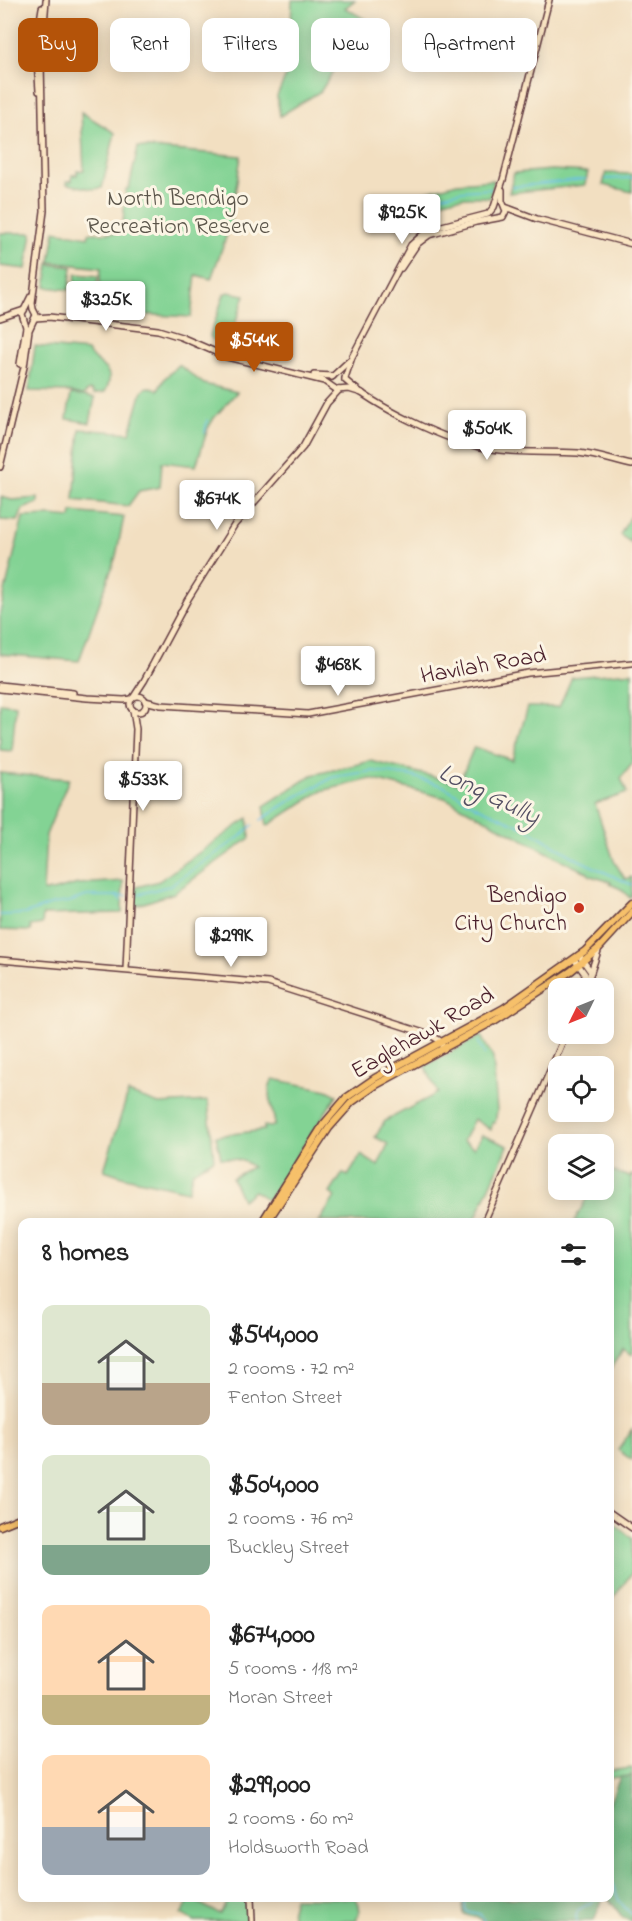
<!DOCTYPE html>
<html lang="en">
<head>
<meta charset="utf-8">
<style>
	body { margin:0; font-family:"Indie Flower",sans-serif; background:#f6f6f6; color:#222; height:100vh; display:flex; flex-direction:column; font-size:22px; white-space:nowrap }
	* { box-sizing:border-box; margin:0 }
	p { font-size:20px; color:#767676 }
	.icon { flex:none; width:33px; height:33px; fill:none; stroke:currentColor; stroke-width:2; stroke-linecap:round; stroke-linejoin:round }
	.map { position:relative; flex:1; overflow:hidden }
	.drawer { position:absolute; left:18px; top:1218px; width:596px; height:684px; display:flex; flex-direction:column; background:#fff; border-radius:12px; box-shadow:0 3px 15px #0003 }
	.drawer>* { flex:none }
	.banner { position:absolute; left:18px; top:18px; width:597px; height:54px; display:flex; gap:12px }
	.needle { width:39px; rotate:227deg }
	.controls { position:absolute; left:548px; top:978px; display:grid; gap:12px }
	.controls a { display:grid; place-items:center; width:66px; height:66px; border-radius:12px; background:#fff; box-shadow:0 3px 15px #0003; font-size:30px }
	.price { position:absolute; translate:-50% -51px; padding:0 14px; border-radius:6px; background:#fff; color:#222; font-size:20px; line-height:39px; filter:drop-shadow(0 2px 3px #0008) }
	.price::after { content:''; position:absolute; left:50%; top:36px; width:18px; height:14px; margin-left:-9px; background:inherit; clip-path:polygon(0 0,100% 0,50% 100%) }
	.price.current { background:#b45309; color:#fff }
	ul { padding:0; list-style:none }
	li { display:flex; align-items:center; gap:18px; height:150px; padding:0 24px }
	li span { display:grid; place-items:center; flex:none; width:168px; height:120px; border-radius:12px; color:#555 }
	li>.icon { margin-inline-start:auto }
	span .icon { width:72px; height:72px; fill:#fffc; stroke-width:1 }
	li b { font-size:26px }
	h2 { display:flex; justify-content:space-between; align-items:center; height:72px; padding:0 24px; font-size:26px }
	.chip { padding:0 21px; border-radius:12px; background:#fff; box-shadow:0 3px 15px #0003; font-size:21px; line-height:54px }
	.chip.current { background:#b45309; color:#fff }
	.map>svg:first-child { display:block }
	.green { fill:#83d394; stroke:#667960; stroke-width:1.5 }
	.forest { fill:#6ab57e; stroke:#5a6a54; stroke-width:1.5 }
	.lines { fill:none; stroke-linecap:round; stroke-linejoin:round }
	.stream { stroke:#6bbfe7; stroke-width:1.5 }
	.secondary-casing { stroke:#633c42; stroke-width:8 }
	.primary-casing { stroke:#633c42; stroke-width:9 }
	.secondary { stroke:#fbe6c4; stroke-width:5 }
	.primary { stroke:#f6c06b; stroke-width:6 }
	.poi-dot { fill:#c8321e; stroke:#fcf5e5; stroke-width:2 }
	.labels { text-anchor:middle; stroke-width:6; stroke-linejoin:round; paint-order:stroke }
	.park-label { font-size:24px; fill:#5b554a; stroke:#fcf5e5 }
	.street-label { font-size:24px; fill:#4a1f2b; stroke:#fcf5e5 }
	.poi-label { font-size:24px; fill:#4a1f2b; stroke:#fcf5e5; text-anchor:end }
	.water-label { font-size:26px; font-style:italic; fill:#544f63; stroke:#fcf5e5 }
</style>
</head>
<body>
<div class="map">
<svg width="632" height="1921" viewBox="0 0 632 1921">
	<rect width="100%" height="100%" fill="#fcf5e5"/>
	<filter id="ink" filterUnits="userSpaceOnUse"><feTurbulence type="fractalNoise" baseFrequency=".0167" numOctaves="2"/><feDisplacementMap in="SourceGraphic" scale="12" xChannelSelector="R" yChannelSelector="G"/><feConvolveMatrix kernelMatrix="1 2 1 2 8 2 1 2 1" color-interpolation-filters="sRGB"/></filter>
	<filter id="wash" filterUnits="userSpaceOnUse"><feTurbulence type="fractalNoise" baseFrequency=".008" numOctaves="4" result="noise"/><feDisplacementMap in="SourceGraphic" scale="24" xChannelSelector="R" yChannelSelector="G"/><feGaussianBlur stdDeviation="1.35" result="paint"/><feColorMatrix in="noise" values="0 0 0 0 0 0 0 0 0 0 0 0 0 0 0 0 0 1.4 0 .05"/><feComposite in="paint" operator="in"/></filter>
	<g filter="url(#wash)">
		<rect width="100%" height="100%" fill="#f2dfc1"/>
		<g class="green">
			<path d="M292,0H355L345,8L372,23L354,37L321,91L280,116L277,96L288,71L265,70V68H289Z"/>
			<path d="M492,30L511,35L509,43L490,38Z"/>
			<path d="M81,112L115,133L102,188L92,189L67,184V181H72V175H77V171L84,170Z"/>
			<path d="M138,147L241,156L230,226L211,279L196,275L191,317L97,312L101,268L50,262L55,231L88,237L89,233H122L126,189L129,188Z"/>
			<path d="M552,170L588,172L585,185L509,193L514,173Z"/>
			<path d="M606,173L632,174V192L603,185Z"/>
			<path d="M494,180L490,198C462,194 443,200 417,210L418,194L457,183Z"/>
			<path d="M0,233H32L26,269L0,266Z"/>
			<path d="M49,264L72,267L69,290L46,287Z"/>
			<path d="M76,274L98,276L95,298L73,295Z"/>
			<path d="M228,292L245,295L227,347L212,339L210,336L224,294Z"/>
			<path d="M35,346L88,351C95,368 119,365 105,392L94,394L93,391L89,390L83,395L95,398L90,423L67,419L71,394L82,395L71,392L29,391Z"/>
			<path d="M179,365L204,384L237,392L214,418L208,428L196,466L162,462L160,487L139,491L128,506L74,500L80,429L130,433L142,391L148,387L158,390L165,378Z"/>
			<path d="M1,497L12,500L38,498V503L23,509L18,521L0,520Z"/>
			<path d="M72,512L124,517L116,556L79,661L0,654V612L23,517L51,516L71,518Z"/>
			<path d="M632,513V543L620,535Z"/>
			<path d="M632,672V764L621,778L627,793L595,804L614,861L625,879L632,877V896L630,898L621,889L610,884L611,882L591,876L585,871L573,866L445,798L371,779L321,791L267,826L264,806L312,775L371,761L459,783L474,747L512,760L528,707H559L572,677Z"/>
			<path d="M0,703L16,705L12,751L0,750Z"/>
			<path d="M0,773L69,779L46,835L43,891H52L78,884L123,881L122,913L43,915L42,924L30,926L31,931L0,930Z"/>
			<path d="M248,818L250,838L174,893L135,906L133,901V893L137,887L159,881Z"/>
			<path d="M481,1036L493,1058L497,1111L495,1123L492,1122L491,1130L474,1119L463,1141L474,1148L482,1135L508,1146L474,1222H319L335,1197L330,1193L343,1173L348,1176L361,1155L378,1166L388,1144L375,1137L385,1121L438,1093L425,1066Z"/>
			<path d="M273,1079L327,1090L337,1095L268,1200L254,1191L242,1200L232,1178L252,1167C244,1159 231,1158 221,1158L216,1136L264,1130V1126L271,1127L275,1125C274,1112 264,1092 273,1079Z"/>
			<path d="M128,1093L159,1104L208,1101L214,1159L193,1171L188,1191L125,1177L104,1170Z"/>
			<path d="M603,1168L630,1177L632,1173V1355L623,1349L609,1371V1222H574L591,1190H603Z"/>
			<path d="M632,1429V1460L618,1450Z"/>
			<path d="M609,1519L632,1538V1573L609,1604Z"/>
			<path d="M632,1768V1776L609,1778V1771Z"/>
			<path d="M229,1898H247L248,1921H195L181,1914L191,1899L220,1914Z"/>
			<path d="M294,1898H355C362,1905 359,1912 356,1921H293L291,1909Z"/>
		</g>
		<g class="forest">
			<path d="M632,1776V1921L623,1918L608,1898L609,1804L620,1777Z"/>
			<path d="M462,1898H603L594,1921H481V1919L464,1914Z"/>
		</g>
		<g class="lines">
			<g class="stream">
				<path d="M606,179L632,178"/>
				<path d="M512,187L586,179"/>
				<path d="M418,201L461,191L491,189"/>
				<path d="M205,433L207,420"/>
				<path d="M261,820L296,797L334,777L373,771L411,776L443,786L478,807L529,830L579,860L632,885"/>
				<path d="M116,896L122,901"/>
				<path d="M132,896L169,886L237,839L253,825"/>
				<path d="M0,915L25,914L53,904L69,902L87,896H127"/>
				<path d="M478,1041L485,1055"/>
				<path d="M609,1873L619,1901L632,1915"/>
				<path d="M464,1898L466,1911L480,1914L484,1921"/>
				<path d="M401,1900L404,1898"/>
				<path d="M577,1921L576,1916L578,1910L592,1902L595,1898"/>
			</g>
		</g>
	</g>
	<g filter="url(#ink)">
		<g class="lines">
			<defs>
				<g id="secondary">
					<path d="M39,91L36,45L42,8"/>
					<path d="M505,207L537,219L632,244"/>
					<path d="M401,268L417,244L429,235L476,222L503,217L506,211L502,201V190"/>
					<path d="M0,318L24,310"/>
					<path d="M35,318L49,317L158,330L181,337L227,357L324,381L337,390L349,389L362,393"/>
					<path d="M20,364L26,327L22,314L31,296"/>
					<path d="M314,375L333,376"/>
					<path d="M332,377L349,361"/>
					<path d="M345,378L352,357L411,245L421,236L434,228L488,214L494,207L503,180L549,0"/>
					<path d="M345,380C374,406 447,442 486,448C516,454 547,451 578,453C597,455 614,461 632,465"/>
					<path d="M0,467L24,367L29,330L36,315L33,309L32,303L44,211L41,62L46,0"/>
					<path d="M0,685L73,693"/>
					<path d="M0,689L87,698L124,700L132,699"/>
					<circle cx="138" cy="704" r="8"/>
					<path d="M133,698L144,681L188,599L235,524L303,447L327,403L339,390"/>
					<path d="M145,701L161,705L308,714L528,673L632,663"/>
					<path d="M579,955L591,972L585,988"/>
					<path d="M574,959L585,974L584,984"/>
					<path d="M0,960L268,983L430,1035L439,1040L444,1049"/>
					<path d="M126,970L136,729L133,710"/>
					<path d="M591,972L599,948"/>
					<path d="M484,1222L566,1034"/>
					<path d="M609,1512L632,1528"/>
					<path d="M251,1898L252,1921"/>
				</g>
				<g id="primary">
					<path d="M262,1222L323,1125L346,1098L375,1078L504,1008L585,951L632,903"/>
					<path d="M267,1222L329,1128L352,1102L376,1085L494,1021L571,971L600,947L632,912"/>
					<path d="M0,1526L22,1517"/>
				</g>
			</defs>
			<use href="#secondary" class="secondary-casing"/>
			<use href="#primary" class="primary-casing"/>
			<use href="#secondary" class="secondary"/>
			<use href="#primary" class="primary"/>
		</g>
	</g>
	<circle class="poi-dot" cx="579" cy="908" r="6"/>
	<g class="labels">
		<g class="park-label">
			<text x="178" y="205">North Bendigo<tspan x="178" dy="28">Recreation Reserve</tspan></text>
		</g>
		<g class="street-label">
			<text transform="translate(483 664) rotate(-10)" y="8">Havilah Road</text>
			<text transform="translate(422 1032) rotate(-30)" y="8">Eaglehawk Road</text>
		</g>
		<g class="poi-label">
			<text x="567" y="902">Bendigo<tspan x="567" dy="28">City Church</tspan></text>
		</g>
		<g class="water-label">
			<text transform="translate(490 793) rotate(26)" y="9">Long Gully</text>
		</g>
	</g>
</svg>
<div class="controls">
<a><svg class="needle" viewBox="-14 -14 28 28"><path d="M0-13l5 13h-10z" fill="#e53935"/><path d="M0 13l5-13h-10z" fill="#767676"/></svg></a>
<a><svg class="icon" aria-label="locate" viewBox="0 0 24 24"><circle cx="12" cy="12" r="6"/><path d="M12 2v4M12 18v4M2 12h4M18 12h4"/></svg></a>
<a><svg class="icon" aria-label="layers" viewBox="0 0 24 24"><path d="M12 4l9 5-9 5-9-5zM3 14l9 5 9-5"/></svg></a>
</div>
<b class="price" style="left:402px;top:245px">$925K</b>
<b class="price" style="left:106px;top:332px">$325K</b>
<b class="price current" style="left:254px;top:373px">$544K</b>
<b class="price" style="left:487px;top:461px">$504K</b>
<b class="price" style="left:217px;top:531px">$674K</b>
<b class="price" style="left:338px;top:697px">$468K</b>
<b class="price" style="left:143px;top:812px">$533K</b>
<b class="price" style="left:231px;top:968px">$299K</b>
<div class="banner">
<a class="chip current">Buy</a>
<a class="chip">Rent</a>
<a class="chip">Filters</a>
<a class="chip">New</a>
<a class="chip">Apartment</a>
</div>
<section class="drawer">
<h2>8 homes<svg class="icon" aria-label="filters" viewBox="0 0 24 24"><path d="M4 7h16M4 17h16"/><circle cx="9" cy="7" r="2"/><circle cx="15" cy="17" r="2"/></svg></h2>
<ul>
<li><span style="background:linear-gradient(#dfe7d0 65%,#b9a48a 0)"><svg class="icon" aria-label="home" viewBox="0 0 24 24"><path d="M3 11l9-7 9 7M6 9v11h12V9"/></svg></span><div><b>$544,000</b><p>2 rooms · 72 m²</p><p>Fenton Street</p></div></li>
<li><span style="background:linear-gradient(#dfe7d0 75%,#7fa58c 0)"><svg class="icon" aria-label="home" viewBox="0 0 24 24"><path d="M3 11l9-7 9 7M6 9v11h12V9"/></svg></span><div><b>$504,000</b><p>2 rooms · 76 m²</p><p>Buckley Street</p></div></li>
<li><span style="background:linear-gradient(#ffd9b3 75%,#c2b280 0)"><svg class="icon" aria-label="home" viewBox="0 0 24 24"><path d="M3 11l9-7 9 7M6 9v11h12V9"/></svg></span><div><b>$674,000</b><p>5 rooms · 118 m²</p><p>Moran Street</p></div></li>
<li><span style="background:linear-gradient(#ffd9b3 60%,#9aa5b1 0)"><svg class="icon" aria-label="home" viewBox="0 0 24 24"><path d="M3 11l9-7 9 7M6 9v11h12V9"/></svg></span><div><b>$299,000</b><p>2 rooms · 60 m²</p><p>Holdsworth Road</p></div></li>
</ul>
</section>
</div>
</body>
</html>
